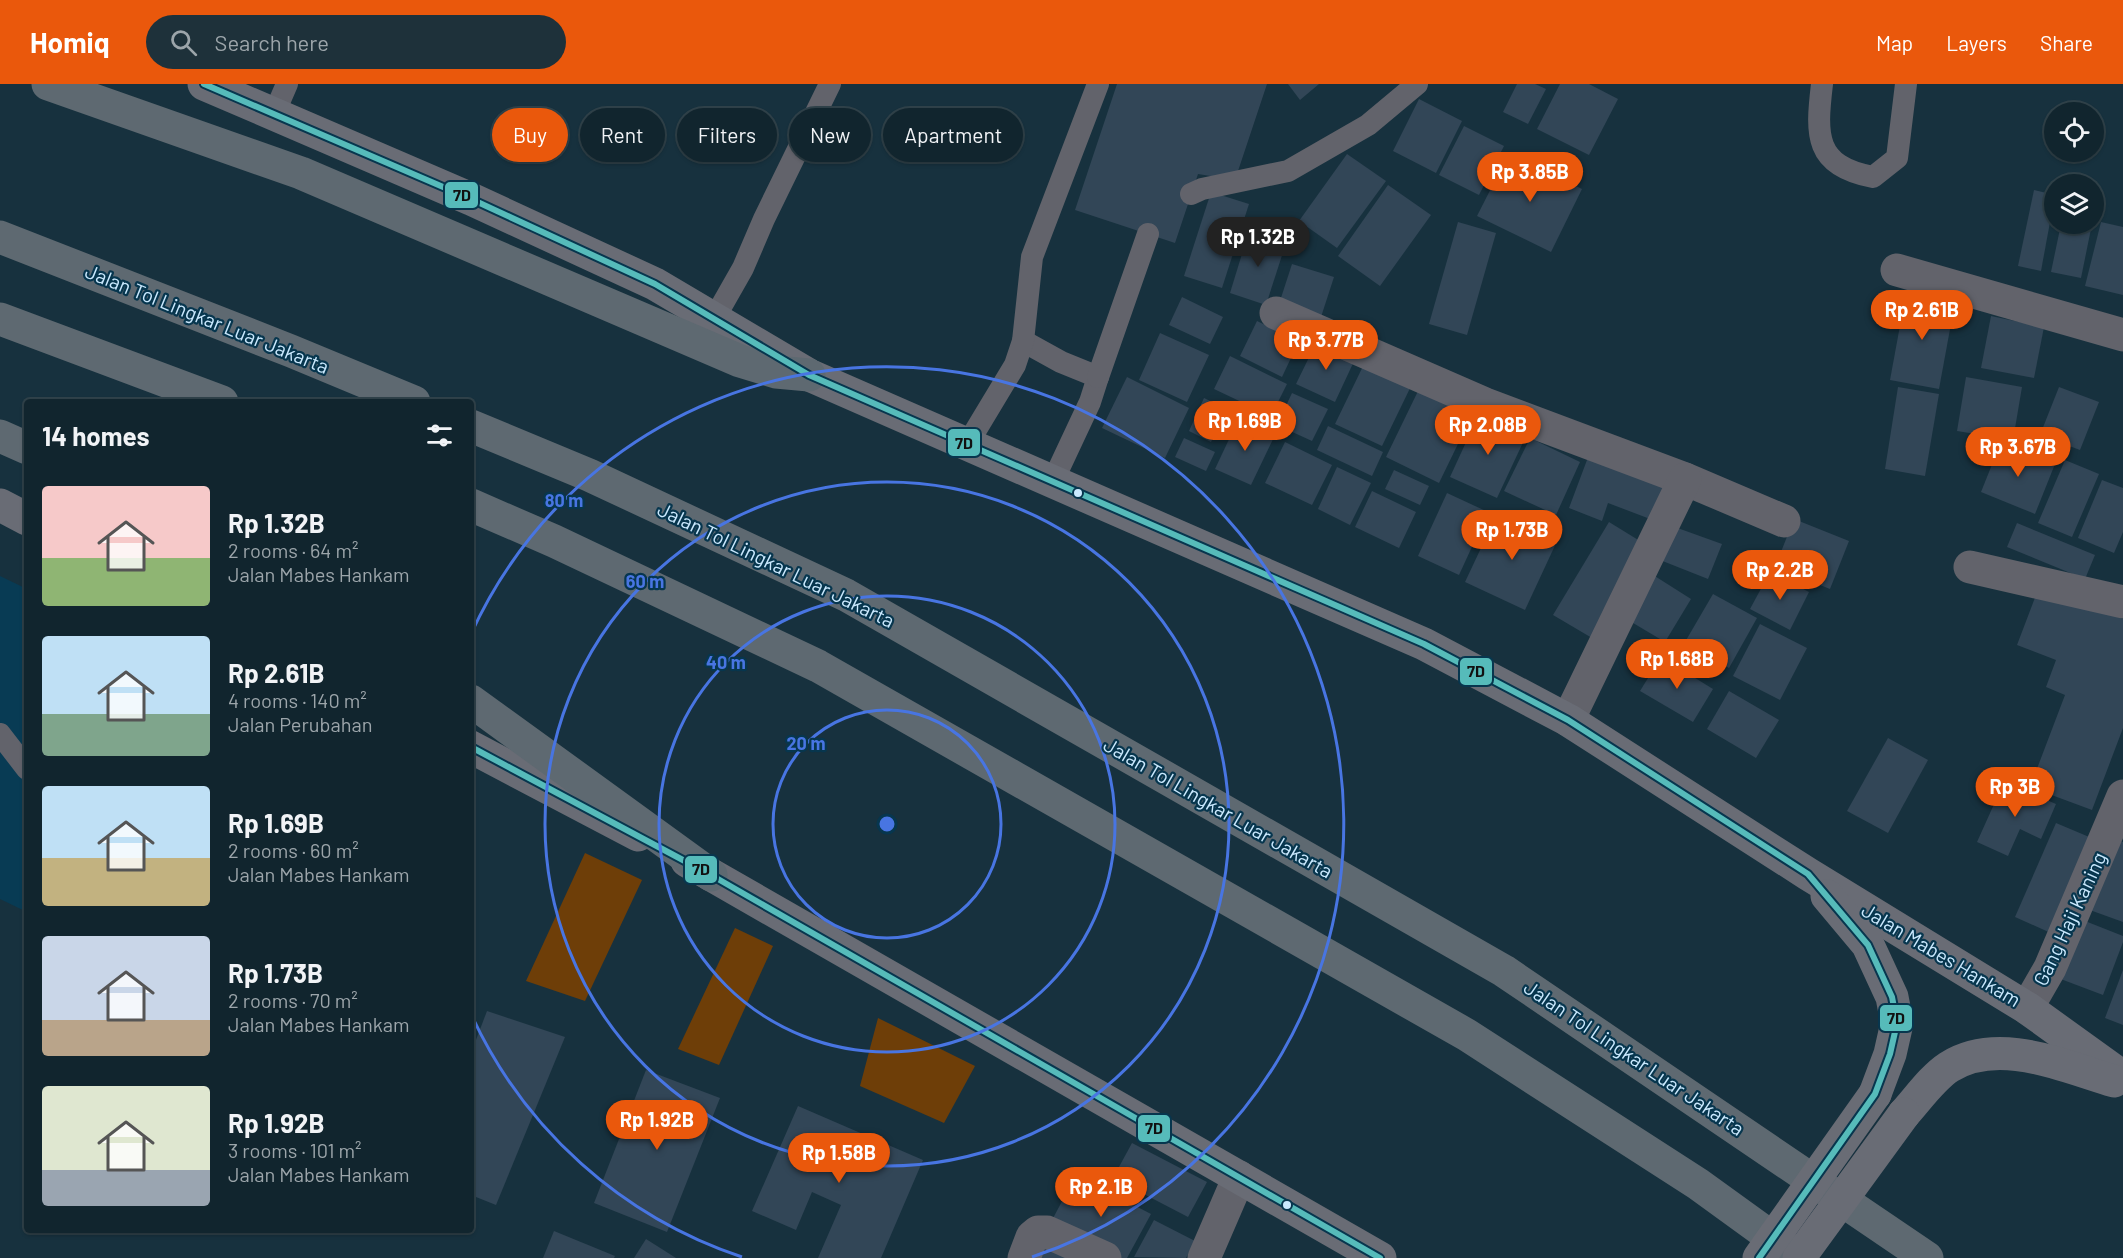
<!DOCTYPE html>
<html lang="en">
<head>
<meta charset="utf-8">
<style>
	body { margin:0; font-family:Barlow,sans-serif; background:#1e313a; color:#f1f3f6; height:100vh; display:flex; flex-direction:column; font-size:22px; white-space:nowrap }
	* { box-sizing:border-box; margin:0 }
	p { font-size:20px; color:#9ca5aa }
	.icon { flex:none; width:33px; height:33px; fill:none; stroke:currentColor; stroke-width:2; stroke-linecap:round; stroke-linejoin:round }
	.map { position:relative; flex:1; overflow:hidden }
	.panel { position:absolute; left:24px; top:315px; width:450px; height:834px; display:flex; flex-direction:column; background:#11252e; border-radius:6px; box-shadow:0 2px 4px #0004,0 0 0 2px #30424a }
	.panel>* { flex:none }
	.hud { position:absolute; left:492px; top:24px; width:570px; height:54px; display:flex; gap:12px }
	.fabs { position:absolute; left:2044px; top:18px; display:grid; gap:12px }
	.fabs a { display:grid; place-items:center; width:60px; height:60px; border-radius:50%; background:#11252e; box-shadow:0 2px 4px #0004,0 0 0 2px #30424a; font-size:30px }
	.price { position:absolute; translate:-50% -51px; padding:0 14px; border-radius:21px; background:#ea580c; color:#fff; font-size:20px; line-height:39px; filter:drop-shadow(0 2px 3px #0008) }
	.price::after { content:''; position:absolute; left:50%; top:36px; width:18px; height:14px; margin-left:-9px; background:inherit; clip-path:polygon(0 0,100% 0,50% 100%) }
	.price.active { background:#222; color:#fff }
	ul { padding:0; list-style:none }
	li { display:flex; align-items:center; gap:18px; height:150px; padding:0 18px }
	li span { display:grid; place-items:center; flex:none; width:168px; height:120px; border-radius:6px; color:#555 }
	li>.icon { margin-inline-start:auto }
	span .icon { width:72px; height:72px; fill:#fffc; stroke-width:1 }
	li b { font-size:26px }
	h2 { display:flex; justify-content:space-between; align-items:center; height:72px; padding:0 18px; font-size:26px }
	.tag { padding:0 21px; border-radius:27px; background:#11252e; box-shadow:0 2px 4px #0004,0 0 0 2px #30424a; font-size:21px; line-height:54px }
	.tag.active { background:#ea580c; color:#fff }
	header { display:flex; align-items:center; gap:36px; box-sizing:border-box; height:84px; padding:0 30px; background:#ea580c; color:#fff }
	header strong { font-size:28px }
	nav { display:flex; gap:33px; margin-inline-start:auto; font-size:21px }
	.search { width:420px; height:54px; background:#1e313a; display:flex; align-items:center; gap:15px; box-sizing:border-box; padding:0 21px; border-radius:33px; color:#9ca5aa; font-size:22px }
	.map>svg:first-child { display:block }
	.built { fill:#083b54 }
	.green { fill:#6e3e08 }
	.building { fill:#324657 }
	.lines { fill:none; stroke-linecap:round; stroke-linejoin:round }
	.lane { stroke:#62636b; stroke-width:22 }
	.street { stroke:#62636b; stroke-width:33 }
	.primary { stroke:#696c75; stroke-width:33 }
	.highway { stroke:#5e6971; stroke-width:33 }
	.primary-bridge { stroke:#696c75; stroke-width:33 }
	.bus-1-casing { stroke:#07364e; stroke-width:10 }
	.bus-1 { stroke:#56bbba; stroke-width:6 }
	.ring { fill:none; stroke:#4875e2; stroke-width:3 }
	.bus-dot { fill:#cae9fe; stroke:#07364e; stroke-width:2 }
	.labels { text-anchor:middle; stroke-width:4.5; stroke-linejoin:round; paint-order:stroke }
	.street-label { font-size:20px; fill:#cae9fe; stroke:#07364e }
	.centre { fill:#4875e2; stroke:#07364e; stroke-width:3 }
	.ring-label { font-size:18px; text-anchor:middle; font-weight:bold; fill:#4875e2; stroke:#07364e; stroke-width:4.5; stroke-linejoin:round; paint-order:stroke }
	.line-badge { stroke:#07364e; stroke-width:2 }
	.pale-badge-label { font-size:16px; text-anchor:middle; font-weight:bold; fill:#111 }
</style>
</head>
<body>
<header>
<strong>Homiq</strong>
<div class="search"><svg class="icon" aria-label="search" viewBox="0 0 24 24"><circle cx="10" cy="10" r="6"/><path d="M15 15l6 6"/></svg>Search here</div>
<nav><a>Map</a><a>Layers</a><a>Share</a></nav>
</header>
<div class="map">
<svg width="2123" height="1174" viewBox="0 0 2123 1174">
	<rect width="100%" height="100%" fill="#17313e"/>
	<path class="built" d="M0,492L27,505V828L0,815Z"/>
	<g class="green">
		<path d="M585,769L642,796L585,917L526,897Z"/>
		<path d="M735,844L773,862L719,981L678,965Z"/>
		<path d="M878,934L975,982L944,1039L860,1002Z"/>
	</g>
	<g class="building">
		<path d="M1117,0H1267L1235,96L1198,90L1175,159L1075,126Z"/>
		<path d="M1288,0H1319L1300,16Z"/>
		<path d="M1517,0H1535L1546,5L1528,40L1503,28Z"/>
		<path d="M1560,0H1589L1618,15L1589,71L1537,45Z"/>
		<path d="M1419,15L1462,37L1436,89L1393,67Z"/>
		<path d="M1464,42L1504,62L1479,111L1439,91Z"/>
		<path d="M1509,69L1582,105L1551,168L1477,132Z"/>
		<path d="M1347,70L1386,97L1337,164L1299,137Z"/>
		<path d="M1388,101L1431,131L1380,202L1338,172Z"/>
		<path d="M2034,106L2055,111L2041,187L2018,182Z"/>
		<path d="M1211,108L1249,120L1222,204L1184,192Z"/>
		<path d="M1458,138L1496,149L1467,251L1429,240Z"/>
		<path d="M2101,138L2123,143V211L2085,202Z"/>
		<path d="M2061,140H2092L2081,194L2051,188Z"/>
		<path d="M1249,147L1286,159L1266,221L1230,209Z"/>
		<path d="M1292,180L1334,193L1321,233L1279,220Z"/>
		<path d="M1906,209L1955,218L1939,305L1890,296Z"/>
		<path d="M1182,213L1223,233L1210,260L1169,241Z"/>
		<path d="M1991,232L2044,243L2034,294L1981,284Z"/>
		<path d="M1257,237L1299,257L1282,293L1240,272Z"/>
		<path d="M1160,249L1209,271L1187,318L1139,296Z"/>
		<path d="M1318,255L1356,273L1335,318L1296,300Z"/>
		<path d="M1230,272L1287,300L1271,332L1214,305Z"/>
		<path d="M1366,276L1413,298L1382,362L1335,340Z"/>
		<path d="M1127,293L1189,324L1165,374L1102,344Z"/>
		<path d="M1966,293L2022,303L2013,356L1957,347Z"/>
		<path d="M1420,303L1473,329L1439,399L1386,373Z"/>
		<path d="M1898,303L1939,310L1925,392L1885,385Z"/>
		<path d="M2059,303L2099,318L2080,366L2040,351Z"/>
		<path d="M1292,309L1328,325L1312,357L1277,341Z"/>
		<path d="M1204,314L1227,325L1211,358L1189,347Z"/>
		<path d="M1479,330L1526,352L1497,414L1450,393Z"/>
		<path d="M1239,334L1275,351L1251,401L1215,385Z"/>
		<path d="M1328,342L1383,368L1372,392L1317,366Z"/>
		<path d="M1184,354L1215,368L1206,387L1175,373Z"/>
		<path d="M1530,354L1580,378L1556,431L1504,407Z"/>
		<path d="M1285,358L1332,381L1312,421L1265,399Z"/>
		<path d="M2001,358L2055,380L2035,430L1981,408Z"/>
		<path d="M1590,368L1671,405L1658,438L1608,419L1602,437L1569,424Z"/>
		<path d="M2065,376L2099,390L2072,453L2038,439Z"/>
		<path d="M1337,383L1371,399L1350,441L1318,425Z"/>
		<path d="M1394,386L1429,402L1420,421L1385,405Z"/>
		<path d="M2102,396L2123,404V448L2114,469L2078,454Z"/>
		<path d="M1372,407L1416,428L1399,464L1355,443Z"/>
		<path d="M1447,409L1488,428L1459,491L1418,472Z"/>
		<path d="M1498,428L1558,455L1525,526L1465,498Z"/>
		<path d="M1794,435L1849,457L1830,505L1775,483Z"/>
		<path d="M1609,438L1648,462L1592,554L1553,531Z"/>
		<path d="M2017,439L2095,471L2085,495L2007,463Z"/>
		<path d="M1672,442L1722,460L1708,495L1660,476Z"/>
		<path d="M1770,488L1809,508L1790,546L1750,525Z"/>
		<path d="M1650,489L1691,515L1665,558L1623,533Z"/>
		<path d="M2039,503L2123,535V644L2092,726L2030,703L2065,611L2046,603L2056,576L2017,561Z"/>
		<path d="M1713,510L1757,534L1729,584L1685,558Z"/>
		<path d="M1760,540L1807,564L1780,616L1733,592Z"/>
		<path d="M1661,573L1713,605L1693,638L1640,607Z"/>
		<path d="M1729,607L1779,636L1756,674L1707,645Z"/>
		<path d="M1888,654L1928,676L1888,749L1847,727Z"/>
		<path d="M2004,698L2056,720L2041,755L2020,745L2008,772L1977,758Z"/>
		<path d="M2056,739L2094,755L2053,850L2015,833Z"/>
		<path d="M2113,755L2123,758V838L2087,825Z"/>
		<path d="M2080,835L2123,852V858L2103,911L2058,894Z"/>
		<path d="M2123,886V941L2105,934Z"/>
		<path d="M487,927L565,953L496,1121L471,1111V969Z"/>
		<path d="M646,986L720,1014L667,1148L594,1119Z"/>
		<path d="M798,1022L923,1076L881,1174H818L841,1121L812,1108L796,1146L752,1127Z"/>
		<path d="M1132,1059L1207,1098L1188,1133L1113,1094Z"/>
		<path d="M1076,1091L1151,1130L1127,1174H1119L1051,1138Z"/>
		<path d="M1154,1136L1195,1157L1186,1174L1134,1173Z"/>
		<path d="M554,1147L615,1172L614,1174H543Z"/>
		<path d="M1052,1152L1096,1174H1041Z"/>
		<path d="M646,1155L676,1174H634Z"/>
	</g>
	<g class="lines">
		<g class="lane">
			<path d="M1822,0C1816,51 1814,82 1873,93L1897,74L1906,0"/>
			<path d="M274,30L287,0"/>
			<path d="M1191,110L1202,105L1288,87L1368,41L1417,0"/>
			<path d="M714,235L743,184L764,135L830,0"/>
			<path d="M1023,257L1061,278L1098,293L1090,318L1053,397"/>
			<path d="M1098,293L1148,150"/>
			<path d="M968,359L1015,281L1023,257L1032,173L1098,0"/>
			<path d="M0,650L27,685"/>
		</g>
		<g class="street">
			<path d="M1897,186L2123,251"/>
			<path d="M1276,229L1485,320L1685,395L1784,437"/>
			<path d="M1970,483L2123,518"/>
			<path d="M1568,636L1685,395"/>
			<path d="M2027,924L2050,884L2123,712"/>
			<path d="M1024,1174L1032,1153L1038,1148H1047L1105,1174"/>
			<path d="M1204,1174L1239,1093"/>
		</g>
		<g class="primary">
			<path d="M204,0L471,115L655,200L809,291L1424,560L1568,636L1808,790L2027,924L2123,993"/>
			<path d="M0,421L27,435"/>
			<path d="M471,663L638,751"/>
			<path d="M687,777L1380,1174"/>
			<path d="M1827,812L1868,861L1892,913L1897,939L1890,970L1875,1010"/>
			<path d="M1904,1030C1917,1016 1932,994 1949,983C1998,952 2063,982 2114,997"/>
		</g>
		<g class="highway">
			<path d="M48,0L301,89L740,277L776,288L809,291"/>
			<path d="M0,153L291,267L414,318"/>
			<path d="M0,235L222,318"/>
			<path d="M471,342L589,391L846,511L1504,887L1927,1174"/>
			<path d="M0,352L27,364"/>
			<path d="M471,421L554,457L818,582L1467,951L1698,1100L1796,1171"/>
			<path d="M471,617L711,791"/>
		</g>
		<g class="primary-bridge">
			<path d="M1759,1174L1875,1010"/>
			<path d="M1799,1174L1904,1030"/>
		</g>
		<defs>
			<g id="bus-1">
				<path d="M204,0L471,115L655,200L809,291L1424,560L1568,636L1808,790L1868,861L1892,913L1897,939L1890,970L1875,1010L1759,1174"/>
				<path d="M471,663L711,791L1380,1174"/>
			</g>
		</defs>
		<use href="#bus-1" class="bus-1-casing"/>
		<use href="#bus-1" class="bus-1"/>
	</g>
	<g class="ring">
		<circle cx="887" cy="740" r="114"/>
		<circle cx="887" cy="740" r="228"/>
		<circle cx="887" cy="740" r="342"/>
		<path d="M742 1173A457 457 0 0 1 471 930M471 550A457 457 0 1 1 1032 1173"/>
	</g>
	<g class="bus-dot">
		<circle cx="1078" cy="409" r="5"/>
		<circle cx="1287" cy="1121" r="5"/>
	</g>
	<g class="labels">
		<g class="street-label">
			<text transform="translate(207 235) rotate(22)" y="7">Jalan Tol Lingkar Luar Jakarta</text>
			<text transform="translate(776 481) rotate(26)" y="7">Jalan Tol Lingkar Luar Jakarta</text>
			<text transform="translate(1218 724) rotate(30)" y="7">Jalan Tol Lingkar Luar Jakarta</text>
			<text transform="translate(2070 835) rotate(-65)" y="7">Gang Haji Kaning</text>
			<text transform="translate(1941 871) rotate(31)" y="7">Jalan Mabes Hankam</text>
			<text transform="translate(1634 974) rotate(34)" y="7">Jalan Tol Lingkar Luar Jakarta</text>
		</g>
	</g>
	<circle cx="887" cy="740" r="9" class="centre"/>
	<g class="ring-label">
		<text x="564" y="423">80 m</text>
		<text x="645" y="504">60 m</text>
		<text x="726" y="585">40 m</text>
		<text x="806" y="666">20 m</text>
	</g>
	<g class="line-badge">
		<rect x="444" y="97" width="35" height="28" rx="6" fill="#56bbba"/>
		<rect x="947" y="344" width="34" height="29" rx="6" fill="#56bbba"/>
		<rect x="1459" y="573" width="34" height="29" rx="6" fill="#56bbba"/>
		<rect x="684" y="771" width="34" height="29" rx="6" fill="#56bbba"/>
		<rect x="1879" y="920" width="34" height="28" rx="6" fill="#56bbba"/>
		<rect x="1137" y="1030" width="34" height="29" rx="6" fill="#56bbba"/>
	</g>
	<g class="pale-badge-label">
		<text x="462" y="117">7D</text>
		<text x="964" y="365">7D</text>
		<text x="1476" y="593">7D</text>
		<text x="701" y="791">7D</text>
		<text x="1896" y="940">7D</text>
		<text x="1154" y="1050">7D</text>
	</g>
</svg>
<div class="fabs">
<a><svg class="icon" aria-label="locate" viewBox="0 0 24 24"><circle cx="12" cy="12" r="6"/><path d="M12 2v4M12 18v4M2 12h4M18 12h4"/></svg></a>
<a><svg class="icon" aria-label="layers" viewBox="0 0 24 24"><path d="M12 4l9 5-9 5-9-5zM3 14l9 5 9-5"/></svg></a>
</div>
<b class="price" style="left:1530px;top:119px">Rp 3.85B</b>
<b class="price active" style="left:1258px;top:184px">Rp 1.32B</b>
<b class="price" style="left:1922px;top:257px">Rp 2.61B</b>
<b class="price" style="left:1326px;top:287px">Rp 3.77B</b>
<b class="price" style="left:1245px;top:368px">Rp 1.69B</b>
<b class="price" style="left:1488px;top:372px">Rp 2.08B</b>
<b class="price" style="left:2018px;top:394px">Rp 3.67B</b>
<b class="price" style="left:1512px;top:477px">Rp 1.73B</b>
<b class="price" style="left:1780px;top:517px">Rp 2.2B</b>
<b class="price" style="left:1677px;top:606px">Rp 1.68B</b>
<b class="price" style="left:2015px;top:734px">Rp 3B</b>
<b class="price" style="left:657px;top:1067px">Rp 1.92B</b>
<b class="price" style="left:839px;top:1100px">Rp 1.58B</b>
<b class="price" style="left:1101px;top:1134px">Rp 2.1B</b>
<div class="hud">
<a class="tag active">Buy</a>
<a class="tag">Rent</a>
<a class="tag">Filters</a>
<a class="tag">New</a>
<a class="tag">Apartment</a>
</div>
<section class="panel">
<h2>14 homes<svg class="icon" aria-label="filters" viewBox="0 0 24 24"><path d="M4 7h16M4 17h16"/><circle cx="9" cy="7" r="2"/><circle cx="15" cy="17" r="2"/></svg></h2>
<ul>
<li><span style="background:linear-gradient(#f6c9c9 60%,#8fb573 0)"><svg class="icon" aria-label="home" viewBox="0 0 24 24"><path d="M3 11l9-7 9 7M6 9v11h12V9"/></svg></span><div><b>Rp 1.32B</b><p>2 rooms · 64 m²</p><p>Jalan Mabes Hankam</p></div></li>
<li><span style="background:linear-gradient(#bfe0f5 65%,#7fa58c 0)"><svg class="icon" aria-label="home" viewBox="0 0 24 24"><path d="M3 11l9-7 9 7M6 9v11h12V9"/></svg></span><div><b>Rp 2.61B</b><p>4 rooms · 140 m²</p><p>Jalan Perubahan</p></div></li>
<li><span style="background:linear-gradient(#bfe0f5 60%,#c2b280 0)"><svg class="icon" aria-label="home" viewBox="0 0 24 24"><path d="M3 11l9-7 9 7M6 9v11h12V9"/></svg></span><div><b>Rp 1.69B</b><p>2 rooms · 60 m²</p><p>Jalan Mabes Hankam</p></div></li>
<li><span style="background:linear-gradient(#c9d6e8 70%,#b9a48a 0)"><svg class="icon" aria-label="home" viewBox="0 0 24 24"><path d="M3 11l9-7 9 7M6 9v11h12V9"/></svg></span><div><b>Rp 1.73B</b><p>2 rooms · 70 m²</p><p>Jalan Mabes Hankam</p></div></li>
<li><span style="background:linear-gradient(#dfe7d0 70%,#9aa5b1 0)"><svg class="icon" aria-label="home" viewBox="0 0 24 24"><path d="M3 11l9-7 9 7M6 9v11h12V9"/></svg></span><div><b>Rp 1.92B</b><p>3 rooms · 101 m²</p><p>Jalan Mabes Hankam</p></div></li>
</ul>
</section>
</div>
</body>
</html>
